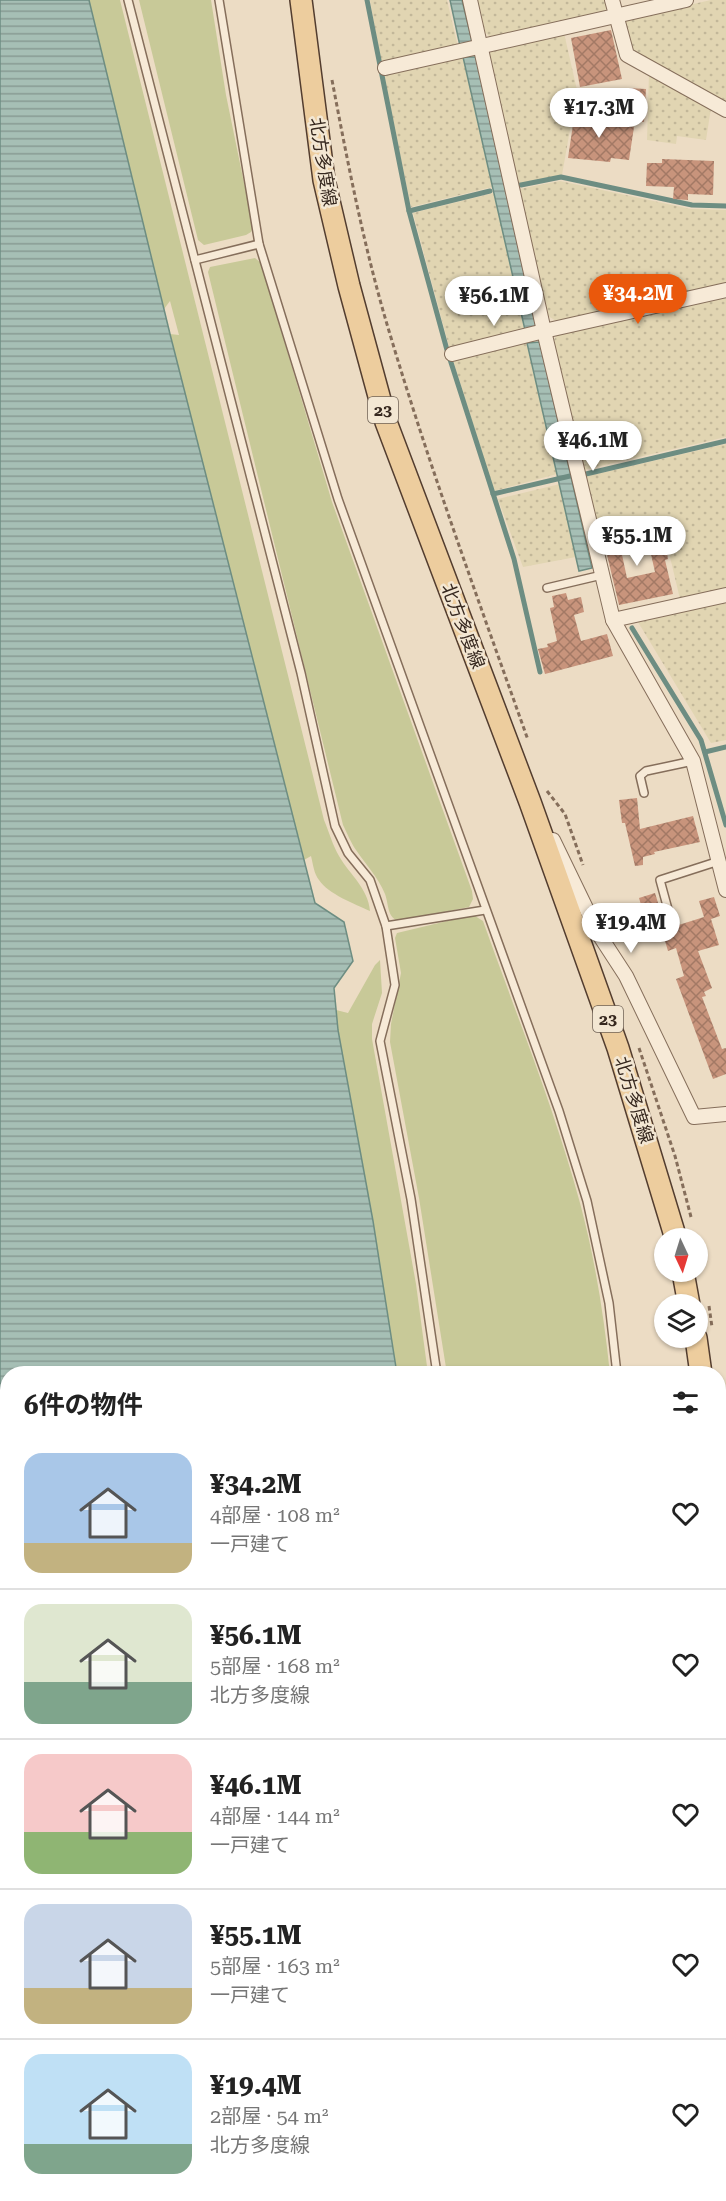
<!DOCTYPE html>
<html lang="ja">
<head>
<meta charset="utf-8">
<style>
	body { margin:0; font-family:"Roboto Serif","Noto Sans JP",serif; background:#f6f6f6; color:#222; height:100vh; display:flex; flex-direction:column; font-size:22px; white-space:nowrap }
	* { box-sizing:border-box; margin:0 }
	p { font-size:20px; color:#767676 }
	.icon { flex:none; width:33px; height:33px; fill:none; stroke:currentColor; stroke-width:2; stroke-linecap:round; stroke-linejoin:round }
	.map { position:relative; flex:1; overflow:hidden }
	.details { position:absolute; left:0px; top:1366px; width:726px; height:836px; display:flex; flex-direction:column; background:#fff; border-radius:24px 24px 0 0; box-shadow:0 2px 4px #0004 }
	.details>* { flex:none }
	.needle { width:39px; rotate:176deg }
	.fabs { position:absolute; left:654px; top:1228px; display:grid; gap:12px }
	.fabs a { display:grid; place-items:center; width:54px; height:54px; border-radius:50%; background:#fff; box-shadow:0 2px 4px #0004; font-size:30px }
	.price { position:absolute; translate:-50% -51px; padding:0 14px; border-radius:21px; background:#fff; color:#222; font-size:20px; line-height:39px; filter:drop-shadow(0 2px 3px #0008) }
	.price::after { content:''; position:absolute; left:50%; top:36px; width:18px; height:14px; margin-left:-9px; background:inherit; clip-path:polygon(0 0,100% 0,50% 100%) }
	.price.current { background:#ea580c; color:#fff }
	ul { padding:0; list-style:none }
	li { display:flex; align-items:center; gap:18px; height:150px; padding:0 24px }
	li+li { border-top:2px solid #e0e0e0 }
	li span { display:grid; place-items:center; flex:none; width:168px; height:120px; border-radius:18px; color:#555 }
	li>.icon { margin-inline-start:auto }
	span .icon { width:72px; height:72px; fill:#fffc; stroke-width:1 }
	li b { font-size:26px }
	h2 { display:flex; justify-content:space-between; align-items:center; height:72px; padding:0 24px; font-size:26px }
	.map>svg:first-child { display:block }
	.farmland { fill:url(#farmland-dots) }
	.green { fill:#c8c998 }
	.water { fill:url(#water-rules); stroke:#6d8d82; stroke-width:1.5 }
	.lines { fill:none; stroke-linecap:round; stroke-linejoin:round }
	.stream { stroke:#6d8d82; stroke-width:5 }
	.building { fill:url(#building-cross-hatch) }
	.lane-casing { stroke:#856e5b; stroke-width:10 }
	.street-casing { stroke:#856e5b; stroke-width:16 }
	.secondary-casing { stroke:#674f3e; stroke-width:22 }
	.primary-casing { stroke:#533d2f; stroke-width:24 }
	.path { stroke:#856e5b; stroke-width:3; stroke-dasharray:4.5 3; stroke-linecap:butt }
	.lane { stroke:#f7ead7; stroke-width:7 }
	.street { stroke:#f7ead7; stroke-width:14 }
	.secondary { stroke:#f7ead7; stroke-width:20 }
	.primary { stroke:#edcd9e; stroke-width:21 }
	.labels { text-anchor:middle; stroke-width:5; stroke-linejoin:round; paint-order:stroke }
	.shield { fill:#f3e7d3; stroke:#6f6155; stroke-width:1.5 }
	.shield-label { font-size:16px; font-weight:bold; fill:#36281f }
	.street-label { font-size:18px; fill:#36281f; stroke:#f3e7d3 }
</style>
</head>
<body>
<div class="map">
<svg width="726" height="2201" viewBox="0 0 726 2201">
	<defs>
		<pattern id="farmland-dots" width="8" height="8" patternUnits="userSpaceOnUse" patternTransform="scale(1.5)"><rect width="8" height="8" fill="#e1d5b2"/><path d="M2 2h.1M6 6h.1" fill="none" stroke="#c2b799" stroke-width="1.8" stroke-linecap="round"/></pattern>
		<pattern id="water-rules" width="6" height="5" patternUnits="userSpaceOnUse" patternTransform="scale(1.5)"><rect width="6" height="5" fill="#a6bfb5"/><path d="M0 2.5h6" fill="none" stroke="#889b93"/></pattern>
		<pattern id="building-cross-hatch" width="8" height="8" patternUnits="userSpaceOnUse" patternTransform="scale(1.5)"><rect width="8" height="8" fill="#c8947c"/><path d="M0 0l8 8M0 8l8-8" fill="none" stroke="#a37965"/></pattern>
	</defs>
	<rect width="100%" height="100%" fill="#ecdcc4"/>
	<g class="farmland">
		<path d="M370,0H447L458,47L381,64Z"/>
		<path d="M475,0H607L609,6L603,12L490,37L482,29Z"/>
		<path d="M711,0H726V103L637,54L632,49L625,23L627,19Z"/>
		<path d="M564,33L577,90L562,175L518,184L488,55L493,49Z"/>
		<path d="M463,57L492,187L411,207L383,75Z"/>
		<path d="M649,73L711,108L706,140L677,136L676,144L647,140Z"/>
		<path d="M560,181L691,209L726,210V284L558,322L548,316L519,189Z"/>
		<path d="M494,193L525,330L450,350L413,213Z"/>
		<path d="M726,296V437L583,470L553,342L557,334Z"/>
		<path d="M527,343L557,474L494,491L453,360Z"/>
		<path d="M726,444V589L680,599L661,519L597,533L584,477Z"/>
		<path d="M560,484L576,557L523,567L498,499Z"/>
		<path d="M726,602V740L711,743L638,622Z"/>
	</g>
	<g class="green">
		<path d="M89,0H120L324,820C329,832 333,846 339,856C350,875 368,888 370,911C355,904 328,894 319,880C314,874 313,864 311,856L304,860L170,334L179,335L170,301L164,309Z"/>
		<path d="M139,0H211L226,95L253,227L251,232L246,235L204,245L198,240Z"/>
		<path d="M255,258L261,263L332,502L472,891L473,899L469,907L399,921C387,918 389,905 385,894C378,877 366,865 356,850C351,843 347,833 343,825L208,272L210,267Z"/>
		<path d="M468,916H475L483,921C516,1014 554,1107 580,1203C595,1259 604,1316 610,1374H447L419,1198L390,1042L391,1024L401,973L395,938L397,933Z"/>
		<path d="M380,960L382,993L372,1024V1039L416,1284L428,1374H397L373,1221L338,1030L336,1010L348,1013L375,965Z"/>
		<rect x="516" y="2195" width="70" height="6"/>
	</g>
	<g class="water">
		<path d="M0,0H89L170,334L315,903L344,922L353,961L334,988L338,1030L373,1221L397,1374H8V2194H466V2201H0Z"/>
		<path d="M450,0H462L472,41L460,46Z"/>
		<path d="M463,57H476L536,326L525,330Z"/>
		<path d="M540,342L592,568L579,571L527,343Z"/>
	</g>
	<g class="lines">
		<g class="stream">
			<path d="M367,0L409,211L447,350L514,559L540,672"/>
			<path d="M521,185L561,177L692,205L726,206"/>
			<path d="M409,211L490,191"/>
			<path d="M586,474L726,441"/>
			<path d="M493,494L570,476"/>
			<path d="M632,628L701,740L726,825"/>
			<path d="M705,752L726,747"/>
		</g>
	</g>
	<g class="building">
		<path d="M611,30L622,79L580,87L571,38Z"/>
		<path d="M627,88L646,89L644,122L625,121Z"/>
		<path d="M575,111L598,114L597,121L634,127L629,160L611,158L610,162L568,158Z"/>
		<path d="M662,159L714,161L713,195L688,194V200L673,199L674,187L646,186L647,163H662Z"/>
		<path d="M642,525L646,545L621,550L627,578L655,572L648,541L664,537L668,559L665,560L673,594L619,605L602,534Z"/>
		<path d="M566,593L568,600L581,597L584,612L574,615L581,641L607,634L613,656L545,674L538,649L548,647L547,644L557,641L550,608L554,607L552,596Z"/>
		<path d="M637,798L640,829L693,816L700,842L654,852L655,854L643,857V865L635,866L625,823H622L619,800Z"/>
		<path d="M655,893L666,929L704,917L699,901L714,897L720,916L711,919L719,945L698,951L712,988L704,992L706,996L702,997L722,1049L726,1048V1074L713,1079L676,979L684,976L676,948L668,951L662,931L650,935L639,898Z"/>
	</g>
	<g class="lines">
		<defs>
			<g id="lane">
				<path d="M128,0L301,673L335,826L348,853L370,880L386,926L395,985L380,1041L411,1199L437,1374"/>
				<path d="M219,0L259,244L338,499L559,1111L587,1201L609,1303L617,1374"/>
				<path d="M195,260L259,244"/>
				<path d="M547,588L602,575"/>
				<path d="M644,793L640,776L646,771L693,761"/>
				<path d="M669,913L660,880L719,861"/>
				<path d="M386,926L485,910"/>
				<path d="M506,2194V2201"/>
				<path d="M601,2201V2194"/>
			</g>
			<g id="street">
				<path d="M470,0L544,331L613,620L693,761L726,890"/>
				<path d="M612,0L627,55L726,110"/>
				<path d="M385,68L686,0"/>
				<path d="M452,354L544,331L726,290"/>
				<path d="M613,620L726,595"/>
				<path d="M553,840L598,933L626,976L694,1117L726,1114"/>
			</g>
			<path id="secondary" d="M692,2194L693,2201"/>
			<g id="primary">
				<path d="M301,0L324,180L349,286L386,422L530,802L618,1048L676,1239"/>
				<path d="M683,1272L689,1305"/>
				<path d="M696,1338L701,1374"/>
				<path d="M674,2201V2194"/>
			</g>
		</defs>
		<use href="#lane" class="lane-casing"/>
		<use href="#street" class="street-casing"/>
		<use href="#secondary" class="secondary-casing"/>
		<use href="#primary" class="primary-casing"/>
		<g class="path">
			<path d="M332,80C347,159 362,237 384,314C426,458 478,599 528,740"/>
			<path d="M547,791L565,814L583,865"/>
			<path d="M639,1048L675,1156L691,1217"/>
			<path d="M698,1243L703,1267"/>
			<path d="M709,1306L712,1327"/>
			<path d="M718,1636L726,1503L719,1381"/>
		</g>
		<use href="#lane" class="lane"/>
		<use href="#street" class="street"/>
		<use href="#secondary" class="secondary"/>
		<use href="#primary" class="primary"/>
	</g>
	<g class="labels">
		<g class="shield">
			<rect x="368" y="397" width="30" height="26" rx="4.5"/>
			<rect x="593" y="1006" width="30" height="26" rx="4.5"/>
		</g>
		<g class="shield-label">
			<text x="383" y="416">23</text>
			<text x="608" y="1025">23</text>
		</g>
		<g class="street-label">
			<text transform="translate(323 162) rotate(81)" y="6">北方多度線</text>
			<text transform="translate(463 626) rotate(69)" y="6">北方多度線</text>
			<text transform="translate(634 1100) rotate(73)" y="6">北方多度線</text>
		</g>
	</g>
</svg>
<div class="fabs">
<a><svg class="needle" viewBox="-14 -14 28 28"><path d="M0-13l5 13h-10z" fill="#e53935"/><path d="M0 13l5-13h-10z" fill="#767676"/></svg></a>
<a><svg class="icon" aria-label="layers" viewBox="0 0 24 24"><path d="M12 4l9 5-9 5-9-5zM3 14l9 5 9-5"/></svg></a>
</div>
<b class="price" style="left:599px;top:139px">¥17.3M</b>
<b class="price current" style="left:638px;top:325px">¥34.2M</b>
<b class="price" style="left:494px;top:327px">¥56.1M</b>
<b class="price" style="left:593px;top:472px">¥46.1M</b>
<b class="price" style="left:637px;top:567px">¥55.1M</b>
<b class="price" style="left:631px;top:954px">¥19.4M</b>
<section class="details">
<h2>6件の物件<svg class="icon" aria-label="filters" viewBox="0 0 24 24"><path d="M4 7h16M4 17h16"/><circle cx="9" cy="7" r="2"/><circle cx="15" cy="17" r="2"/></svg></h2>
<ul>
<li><span style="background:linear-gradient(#a9c7e8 75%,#c2b280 0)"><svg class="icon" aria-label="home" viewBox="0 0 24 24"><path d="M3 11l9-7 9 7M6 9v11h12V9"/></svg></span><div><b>¥34.2M</b><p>4部屋 · 108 m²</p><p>一戸建て</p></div><svg class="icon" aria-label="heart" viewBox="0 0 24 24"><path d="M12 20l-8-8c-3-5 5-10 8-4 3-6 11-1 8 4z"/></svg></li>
<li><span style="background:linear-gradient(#dfe7d0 65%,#7fa58c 0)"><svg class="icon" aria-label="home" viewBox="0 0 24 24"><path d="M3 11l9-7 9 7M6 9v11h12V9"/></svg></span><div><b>¥56.1M</b><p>5部屋 · 168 m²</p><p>北方多度線</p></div><svg class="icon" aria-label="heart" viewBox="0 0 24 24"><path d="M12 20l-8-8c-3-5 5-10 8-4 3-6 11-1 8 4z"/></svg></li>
<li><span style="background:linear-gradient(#f6c9c9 65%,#8fb573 0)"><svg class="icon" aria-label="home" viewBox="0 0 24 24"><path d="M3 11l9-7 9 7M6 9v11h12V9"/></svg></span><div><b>¥46.1M</b><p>4部屋 · 144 m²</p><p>一戸建て</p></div><svg class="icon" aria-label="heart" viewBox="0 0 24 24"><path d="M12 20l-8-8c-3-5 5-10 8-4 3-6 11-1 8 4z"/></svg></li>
<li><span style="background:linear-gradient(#c9d6e8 70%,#c2b280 0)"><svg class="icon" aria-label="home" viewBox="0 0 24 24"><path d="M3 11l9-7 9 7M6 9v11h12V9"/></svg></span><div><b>¥55.1M</b><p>5部屋 · 163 m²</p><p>一戸建て</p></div><svg class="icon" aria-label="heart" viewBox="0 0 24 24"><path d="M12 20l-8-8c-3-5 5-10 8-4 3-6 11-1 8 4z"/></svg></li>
<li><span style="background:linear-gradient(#bfe0f5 75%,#7fa58c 0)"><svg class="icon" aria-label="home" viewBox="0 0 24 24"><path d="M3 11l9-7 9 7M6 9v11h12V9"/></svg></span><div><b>¥19.4M</b><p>2部屋 · 54 m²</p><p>北方多度線</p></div><svg class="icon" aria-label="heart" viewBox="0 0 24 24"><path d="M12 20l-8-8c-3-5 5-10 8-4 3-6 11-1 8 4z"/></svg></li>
</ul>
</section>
</div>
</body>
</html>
